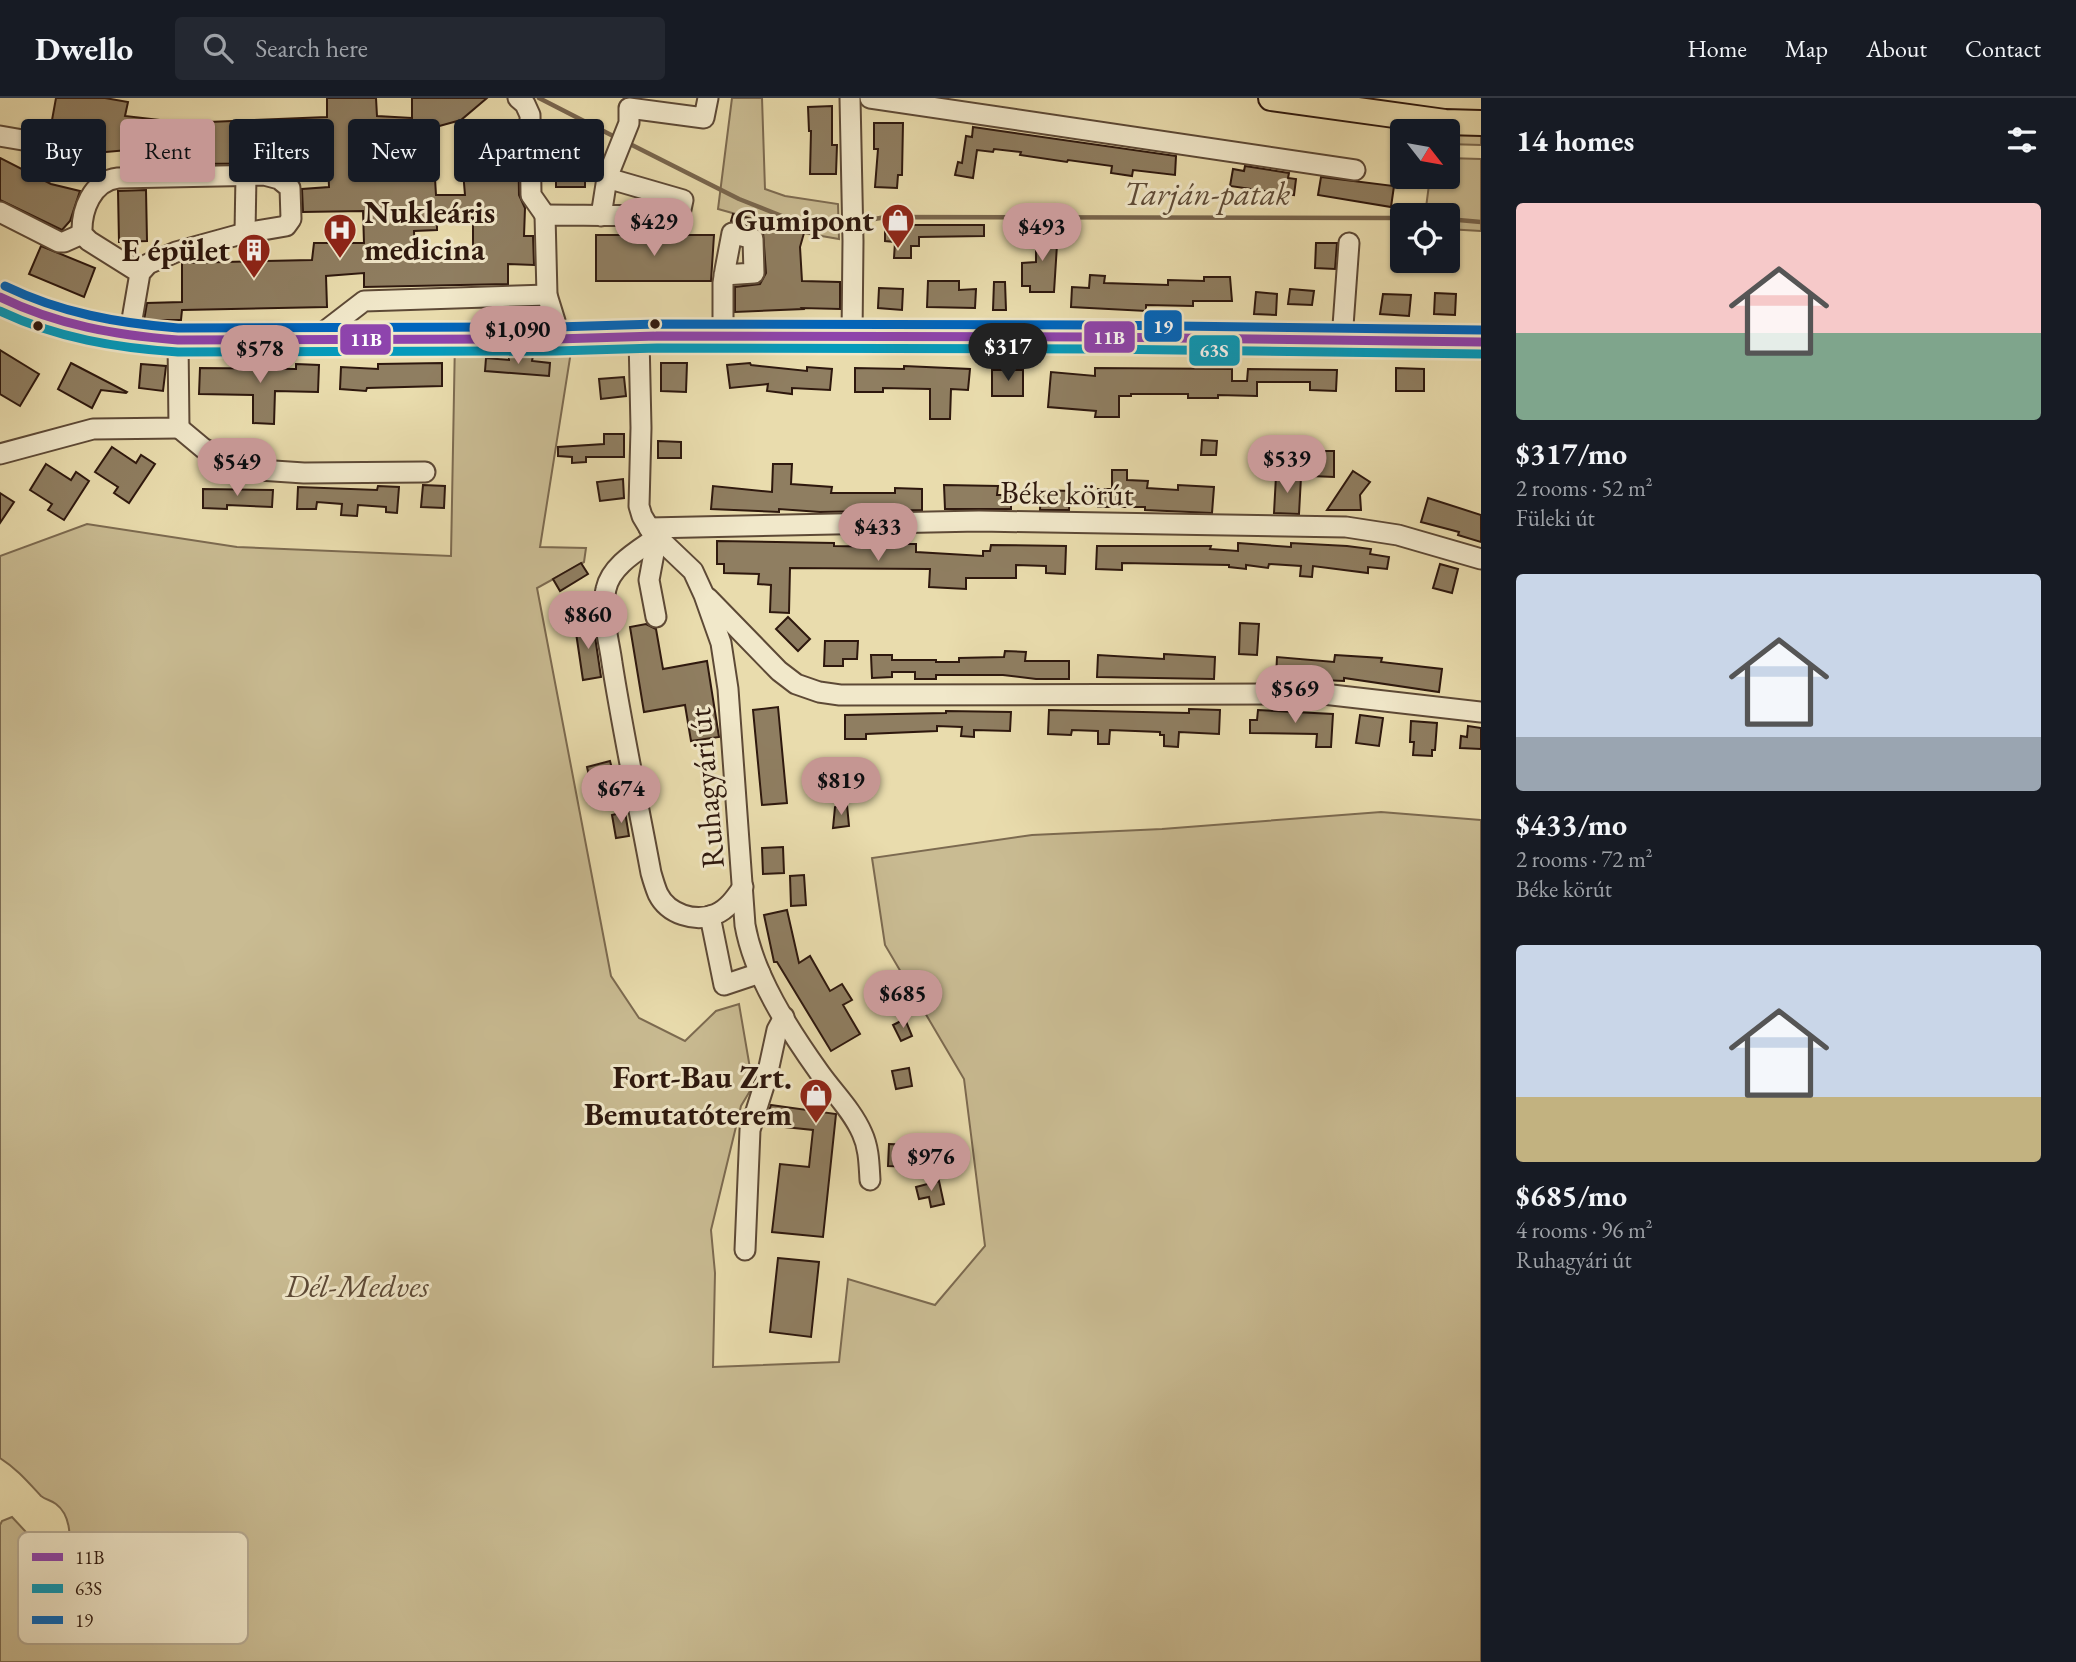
<!DOCTYPE html>
<html lang="en">
<head>
<meta charset="utf-8">
<style>
	body { margin:0; font-family:"EB Garamond",serif; background:#242831; color:#f1f3f6; height:100vh; display:flex; flex-direction:column; font-size:26px; white-space:nowrap }
	* { box-sizing:border-box; margin:0 }
	p { font-size:23px; color:#9ea1a6 }
	.icon { flex:none; width:38px; height:38px; fill:none; stroke:currentColor; stroke-width:2; stroke-linecap:round; stroke-linejoin:round }
	.map { position:relative; flex:1; overflow:hidden }
	.side { display:flex; flex-direction:column; background:#171b24; width:595px }
	.side>* { flex:none }
	.hud { position:absolute; left:21px; top:21px; width:665px; height:63px; display:flex; gap:14px }
	.needle { width:46px; rotate:121deg }
	.tools { position:absolute; left:1390px; top:21px; display:grid; gap:14px }
	.tools a { display:grid; place-items:center; width:70px; height:70px; border-radius:7px; background:#171b24; box-shadow:0 2px 5px #0004; font-size:35px }
	.price { position:absolute; translate:-50% -60px; padding:0 16px; border-radius:24px; background:#c59692; color:#111; font-size:23px; line-height:46px; filter:drop-shadow(0 2px 4px #0008) }
	.price::after { content:''; position:absolute; left:50%; top:42px; width:21px; height:16px; margin-left:-10px; background:inherit; clip-path:polygon(0 0,100% 0,50% 100%) }
	.price.active { background:#222; color:#fff }
	ul { padding:0; list-style:none }
	li { display:grid; align-content:center; gap:14px; height:371px; padding:0 35px }
	li span { display:grid; place-items:center; height:217px; border-radius:7px; color:#555 }
	li>.icon { margin-inline-start:auto }
	span .icon { width:126px; height:126px; fill:#fffc; stroke-width:1 }
	li b { font-size:30px }
	h2 { display:flex; justify-content:space-between; align-items:center; height:84px; padding:0 35px; font-size:30px }
	.tag { padding:0 24px; border-radius:7px; background:#171b24; box-shadow:0 2px 5px #0004; font-size:24px; line-height:63px }
	.tag.active { background:#c59692; color:#111 }
	header { display:flex; align-items:center; gap:42px; box-sizing:border-box; height:98px; padding:0 35px; background:#171b24; border-bottom:2px solid #363941 }
	header strong { font-size:33px }
	nav { display:flex; gap:38px; margin-inline-start:auto; font-size:24px }
	.search { width:490px; height:63px; background:#242831; display:flex; align-items:center; gap:18px; box-sizing:border-box; padding:0 24px; border-radius:7px; color:#9ea1a6; font-size:26px }
	main { display:flex; flex:1; min-height:0 }
	.map>svg:first-child { display:block }
	.green { fill:#c9bb92; stroke:#7c6a50; stroke-width:2 }
	.lines { fill:none; stroke-linecap:round; stroke-linejoin:round }
	.stream { stroke:#78654d; stroke-width:4.5 }
	.building { fill:#8f7e61; stroke:#2e180e; stroke-width:2; fill-rule:evenodd }
	.minor-casing { stroke:#5d4936; stroke-width:23 }
	.major-casing { stroke:#2e180e; stroke-width:28 }
	.minor { stroke:#f1e8ca; stroke-width:19 }
	.major { stroke:#e9dcad; stroke-width:24 }
	.bus-1-casing { stroke:#f1e8ca; stroke-width:14 }
	.bus-2-casing { stroke:#f1e8ca; stroke-width:14 }
	.bus-3-casing { stroke:#f1e8ca; stroke-width:14 }
	.bus-1 { stroke:#8e44ad; stroke-width:9 }
	.bus-2 { stroke:#059abb; stroke-width:9 }
	.bus-3 { stroke:#0065bd; stroke-width:9 }
	.bus-dot { fill:#2e180e; stroke:#f1e8ca; stroke-width:2.5 }
	.labels { text-anchor:middle; stroke-width:6; stroke-linejoin:round; paint-order:stroke }
	.poi-label { font-size:32px; font-weight:bold; fill:#2e180e; stroke:#f1e8ca; text-anchor:end }
	.street-label { font-size:32px; fill:#2e180e; stroke:#f1e8ca }
	.park-label { font-size:32px; font-style:italic; fill:#5c4936; stroke:#f1e8ca }
	.water-label { font-size:33px; font-style:italic; fill:#5f4c38; stroke:#f1e8ca }
	.key { fill:#f1e8ca; stroke:#b6aa92; stroke-width:2 }
	.key-label { font-size:19px; fill:#2e180e }
	.line-badge { stroke:#f1e8ca; stroke-width:2.5 }
	.badge-label { font-size:19px; text-anchor:middle; font-weight:bold; fill:#fff }
</style>
</head>
<body>
<header>
<strong>Dwello</strong>
<div class="search"><svg class="icon" aria-label="search" viewBox="0 0 24 24"><circle cx="10" cy="10" r="6"/><path d="M15 15l6 6"/></svg>Search here</div>
<nav><a>Home</a><a>Map</a><a>About</a><a>Contact</a></nav>
</header>
<main>
<div class="map">
<svg width="1481" height="1564" viewBox="0 0 1481 1564">
	<rect width="100%" height="100%" fill="#e9dcad"/>
	<filter id="stains"><feTurbulence type="fractalNoise" baseFrequency=".00286" numOctaves="4"/><feColorMatrix values="0 0 0 0 .2 0 0 0 0 .09 0 0 0 0 .02 0 0 0 .5 -.17"/></filter>
	<radialGradient id="worn" r=".72"><stop offset=".6" stop-color="#630" stop-opacity="0"/><stop offset="1" stop-color="#630" stop-opacity=".3"/></radialGradient>
	<g class="green">
		<path d="M732,0H762L765,91L785,98L838,106L839,141L804,135L718,111Z"/>
		<path d="M1447,35L1481,36V47L1447,46Z"/>
		<path d="M1447,60L1481,61V133L1447,131V117H1425L1430,79H1447Z"/>
		<path d="M455,241H573L540,449L586,450L584,464L537,490L611,878L639,920L685,943L716,913L739,906L751,976L750,993L741,1008L711,1132L715,1175L713,1269L839,1264L848,1181L935,1207L985,1148L964,981L885,847L872,760L1032,737L1162,731L1381,714L1481,722V1564H0V1427L2,1423L12,1419L26,1434L24,1447L27,1456L38,1460L53,1451H63C75,1440 68,1415 56,1406C51,1402 46,1402 41,1398C28,1384 16,1370 0,1360V458L87,426L237,449L451,458Z"/>
	</g>
	<g class="lines">
		<g class="stream">
			<path d="M539,0L617,40"/>
			<path d="M628,45L739,101L812,130L848,125"/>
			<path d="M1447,121L1481,124"/>
			<path d="M857,124L886,119L1402,120"/>
		</g>
	</g>
	<g class="building">
		<path d="M56,0H105L128,4L125,18L159,22L161,49L62,58L68,35L50,33Z"/>
		<path d="M327,0H376L377,18L412,20V0H487L461,22L432,30L436,97H465L460,37L518,35L519,97L525,110L524,138H533L534,167L508,166V186L364,189V175L326,178L327,209L182,212L181,222H144L147,205L182,204V165L312,162L314,145H364L363,113L303,114L302,91L329,89L328,65L186,66L185,25L327,19ZM473,120V157H415L414,133L437,132V122Z"/>
		<path d="M832,8V47H837L836,76H810L811,33H809L808,9Z"/>
		<path d="M874,25H903L902,77H898L897,90L875,89L878,51H874Z"/>
		<path d="M973,29L1176,58L1175,77L1133,72L1132,78L1111,75L1112,68L1068,62L1067,64L1020,57L1021,54L994,51L993,54L977,52L973,80L955,77L958,64L962,65L966,38L972,39Z"/>
		<rect x="556" y="41" width="29" height="48"/>
		<path d="M0,60L51,86L80,93L70,123L62,132L0,102Z"/>
		<path d="M1245,68L1289,75L1288,80L1296,81L1294,97L1230,88L1233,71L1244,73Z"/>
		<path d="M1321,79L1394,88L1391,109L1318,97Z"/>
		<path d="M146,92L147,143L119,144L118,93Z"/>
		<path d="M733,116L804,135L800,149L802,183L840,184V211L802,210L803,211L735,214V189L760,186L766,175L763,134L756,129L731,123Z"/>
		<path d="M885,127H984V138L919,139V148H911V160H894L895,144L885,143Z"/>
		<path d="M1036,131H1058L1054,194H1030V188H1022V165L1036,164Z"/>
		<path d="M596,137H714L711,183H596Z"/>
		<path d="M1316,145H1337L1335,171L1315,170Z"/>
		<path d="M41,148L95,170L84,199L29,176Z"/>
		<path d="M1090,177L1105,178L1104,185L1168,187V182L1204,183V179H1230L1232,203H1193V208L1146,207V213L1071,209L1072,189L1089,190Z"/>
		<path d="M928,183H959V192L976,191L975,210L927,209Z"/>
		<path d="M994,184H1005L1006,212H993Z"/>
		<path d="M879,190L903,191L902,212L878,210Z"/>
		<path d="M1290,191L1314,193L1312,207L1288,206Z"/>
		<path d="M1256,194L1277,196L1276,217L1254,216Z"/>
		<path d="M1435,195L1456,196L1455,217L1434,216Z"/>
		<path d="M1383,196L1411,197L1409,218L1380,216Z"/>
		<path d="M0,252L39,276L20,308L0,296Z"/>
		<path d="M509,256L533,258L532,263L550,265L549,278L485,273L486,260L509,262Z"/>
		<path d="M71,265L127,294L126,295L101,292L92,310L58,291Z"/>
		<path d="M442,265V288L367,290L366,293L340,291L341,269L378,271V266Z"/>
		<path d="M661,265H687L686,294L661,293Z"/>
		<path d="M750,265L751,267L807,273V269L832,271L830,292L792,290V296L767,293L768,286L730,290L727,267Z"/>
		<path d="M141,266L166,268L163,293L139,290Z"/>
		<path d="M296,266L319,267L318,294L275,293L274,326L253,325V297L199,296L200,270L296,271Z"/>
		<path d="M904,268L970,271L968,292L951,291L950,321H930V291L883,290V294H855V270L904,271Z"/>
		<path d="M1095,270L1232,271V283H1247L1248,271L1337,272L1336,293L1310,292V284H1257V298L1218,297V300H1188V296H1131V298H1119V319H1095L1096,313L1048,309L1051,274L1095,278Z"/>
		<path d="M1396,270L1424,271V293H1396Z"/>
		<rect x="992" y="272" width="31" height="26"/>
		<path d="M624,279L626,298L601,301L599,281Z"/>
		<path d="M604,336H624V359H586V364L572,365V359L558,358V349L604,346Z"/>
		<path d="M1202,342L1217,343L1216,357H1201Z"/>
		<path d="M658,343L681,344V360H658Z"/>
		<path d="M112,349L136,365L141,357L155,366L129,405L114,395L118,389L95,374Z"/>
		<path d="M1312,353H1334V379L1311,378Z"/>
		<path d="M46,366L71,382L76,374L89,383L64,422L48,412L52,406L30,392Z"/>
		<path d="M773,366H792L791,386L832,389L831,395H895V390L922,391V412L820,414L779,411V414L711,411L713,388L772,394Z"/>
		<path d="M1112,372H1127V382L1148,383L1147,390L1178,392V387L1214,389L1212,415L1145,412V409H1098V391H1112Z"/>
		<path d="M1353,373L1370,384L1360,397L1361,412H1327Z"/>
		<path d="M1276,378L1301,379L1299,416L1274,415Z"/>
		<path d="M623,381L624,400L600,403L597,384Z"/>
		<path d="M423,387L445,388L444,410L421,409Z"/>
		<path d="M944,387L998,388L997,397H1011V411H945Z"/>
		<path d="M378,388L399,389L397,415L386,414V409L358,407L357,418L341,417L342,406L317,404L316,411H297L298,389L377,392Z"/>
		<path d="M203,391L273,392L272,409L227,407V411L203,410Z"/>
		<path d="M1041,392L1070,393L1069,412H1040Z"/>
		<path d="M0,395L14,404L0,425Z"/>
		<path d="M1428,400L1481,417V444L1458,437L1459,434L1421,424Z"/>
		<path d="M717,443L834,445V448L891,449V446H916V454L983,458V453H990L991,447L1066,448L1065,476L1046,475V468L1016,467V480H966V491L929,489L930,471L790,470L789,515L770,514L771,487L758,486L759,476L724,475V466H717Z"/>
		<path d="M1238,445L1291,449V445L1347,448L1371,451L1370,456L1389,459L1387,471L1368,469V475L1313,468L1312,479L1300,478L1301,468L1269,466L1268,470L1246,467V471L1229,469V467L1122,465V472L1096,471L1097,448H1211L1210,451L1238,453Z"/>
		<path d="M581,465L588,476L560,493L553,481Z"/>
		<path d="M1440,466L1458,471L1452,495L1433,490Z"/>
		<path d="M788,519L810,541L798,553L776,531Z"/>
		<path d="M593,525L601,579L583,582L575,528Z"/>
		<path d="M1240,525L1259,526L1257,557L1239,556Z"/>
		<path d="M646,526L656,531L663,571L707,563L719,639L691,643L685,607L644,614L630,529Z"/>
		<path d="M825,543H858L857,561H843V568H824Z"/>
		<path d="M1005,553L1026,554L1025,563H1069V581H1036L1003,577H936V581H915V574H892V579L872,580L871,557H892V562H936V564H959V560L1004,559Z"/>
		<path d="M1164,556L1215,559L1214,581L1097,579L1098,557L1164,561Z"/>
		<path d="M1335,557L1382,560L1381,564L1442,571L1439,594L1344,580V583L1276,580L1277,559L1334,564Z"/>
		<path d="M778,609L787,705L762,707L753,612Z"/>
		<path d="M1189,611L1220,612L1219,636L1179,634L1178,649L1164,648V637H1160V634L1110,632L1109,646H1098V633L1072,632L1071,637L1048,636L1049,612L1189,615Z"/>
		<path d="M1258,612L1333,616L1331,649H1316L1317,636L1250,635V622H1257Z"/>
		<path d="M946,613L1011,614L1010,633L974,632V639L961,638L962,629L937,628V633L866,636V641H845V617L946,615Z"/>
		<path d="M1360,617L1383,620L1379,648L1356,645Z"/>
		<path d="M1411,623L1437,625L1435,652H1432V658L1413,657L1414,644H1410Z"/>
		<path d="M1468,628L1481,630V651L1460,650L1461,638L1467,639Z"/>
		<path d="M610,663L616,686L592,692L587,669Z"/>
		<path d="M847,707L849,728L833,730L835,709Z"/>
		<path d="M625,714L629,738L616,740L612,717Z"/>
		<path d="M783,749L784,775L763,776L762,750Z"/>
		<path d="M804,777L806,807L791,808L790,778Z"/>
		<path d="M787,812L799,865L810,858L830,893L842,886L852,902L843,907L860,936L831,953L777,864H774L764,817Z"/>
		<path d="M905,921L912,938L901,943L893,927Z"/>
		<path d="M909,970L912,988L896,991L892,973Z"/>
		<path d="M771,1007L836,1016L823,1139L772,1134L780,1066L809,1069L813,1032L764,1027Z"/>
		<path d="M889,1046L917,1047L916,1069L888,1068Z"/>
		<path d="M939,1083L944,1106L931,1109L929,1099L919,1101L916,1089Z"/>
		<path d="M778,1160L819,1164L811,1239L770,1234Z"/>
	</g>
	<g class="lines">
		<defs>
			<g id="minor">
				<path d="M518,0L525,6L530,17L531,97L545,117"/>
				<path d="M850,0L853,143L852,239"/>
				<path d="M870,0L1355,72"/>
				<path d="M0,38L52,47"/>
				<path d="M607,80L629,25V10L704,20L708,0"/>
				<path d="M0,114L59,144H64L82,136"/>
				<path d="M245,135L246,77"/>
				<path d="M129,239L140,175L148,166L176,154L245,135L286,128L291,121L290,90L279,81L264,77L118,80C92,83 81,112 82,136L89,143L140,175"/>
				<path d="M639,239L641,330L639,408L642,418L651,433L693,473L704,497L721,545L728,591L745,827C754,878 789,932 819,974C833,994 852,1012 862,1035C869,1050 869,1066 870,1082"/>
				<path d="M723,239V185L725,172L732,135L753,141L754,175L724,177"/>
				<path d="M556,241L555,223L547,197L545,117C590,117 635,119 680,116L683,102L607,80L601,118"/>
				<path d="M1345,242L1343,228L1349,145"/>
				<path d="M312,243L364,203L547,197"/>
				<path d="M179,330L203,350L221,360L259,372L304,375L425,374"/>
				<path d="M0,356L93,331L179,330L178,242"/>
				<path d="M649,430L979,423L1346,429L1398,437L1481,461"/>
				<path d="M657,439C639,452 611,467 606,491C600,513 609,542 612,565C623,635 638,705 651,775C653,782 655,789 658,796C668,816 695,825 716,816C728,811 736,799 743,789"/>
				<path d="M708,500L779,573L796,586L819,594L840,597L1323,596L1481,614"/>
				<path d="M656,519L649,482L657,439"/>
				<path d="M710,818L724,887L760,875"/>
				<path d="M745,1152L750,1032L767,978L777,932L784,919"/>
			</g>
			<g id="major">
				<path d="M1271,0L1445,24L1481,25"/>
				<path d="M0,199C59,230 112,238 178,242L556,241L657,238L1099,239L1481,244"/>
			</g>
		</defs>
		<use href="#minor" class="minor-casing"/>
		<use href="#major" class="major-casing"/>
		<use href="#minor" class="minor"/>
		<use href="#major" class="major"/>
		<defs>
			<path id="bus-1" d="M0,199C57,227 115,237 178,242L556,241L657,238L1099,239L1481,244"/>
			<path id="bus-2" d="M0,213C57,240 116,250 178,254L556,253L657,250L1099,251L1481,256"/>
			<path id="bus-3" d="M5,188C61,215 117,225 178,230L556,229L657,226L1099,227L1481,232"/>
		</defs>
		<use href="#bus-1" class="bus-1-casing"/>
		<use href="#bus-2" class="bus-2-casing"/>
		<use href="#bus-3" class="bus-3-casing"/>
		<use href="#bus-1" class="bus-1"/>
		<use href="#bus-2" class="bus-2"/>
		<use href="#bus-3" class="bus-3"/>
	</g>
	<defs>
		<symbol id="shop-pin" viewBox="-11 -11 22 30"><path d="M0 17L-7.5 6A9.5 9.5 0 1 1 7.5 6Z" fill="#8f2418" stroke="#f1e8ca"/><path d="M-5-2.5h2.3a2.7 3.5 0 0 1 5.4 0H5L5.5 6h-11ZM-1.5-2.5h3a1.5 2.3 0 0 0-3 0Z" fill="#fff"/></symbol>
		<symbol id="hospital-pin" viewBox="-11 -11 22 30"><path d="M0 17L-7.5 6A9.5 9.5 0 1 1 7.5 6Z" fill="#8f2418" stroke="#f1e8ca"/><path d="M-5-5h3v3.5h4V-5h3V5h-3V1.5h-4V5h-3Z" fill="#fff"/></symbol>
		<symbol id="building-pin" viewBox="-11 -11 22 30"><path d="M0 17L-7.5 6A9.5 9.5 0 1 1 7.5 6Z" fill="#8f2418" stroke="#f1e8ca"/><path d="M-4-6H4V6H1V3H-1V6H-4ZM-2.5-4.3h1.7v1.8h-1.7ZM.8-4.3h1.7v1.8H.8ZM-2.5-1h1.7V.8h-1.7ZM.8-1h1.7V.8H.8Z" fill="#fff"/></symbol>
	</defs>
	<g fill-rule="evenodd">
		<use href="#shop-pin" x="879" y="103" width="38" height="52"/>
		<use href="#hospital-pin" x="321" y="113" width="38" height="52"/>
		<use href="#building-pin" x="235" y="133" width="38" height="52"/>
		<use href="#shop-pin" x="797" y="978" width="38" height="52"/>
	</g>
	<g class="bus-dot">
		<circle cx="655" cy="226" r="6"/>
		<circle cx="38" cy="228" r="6"/>
	</g>
	<g class="labels">
		<g class="poi-label">
			<text x="364" y="125" text-anchor="start">Nukleáris<tspan x="364" dy="37">medicina</tspan></text>
			<text x="874" y="133">Gumipont</text>
			<text x="230" y="163">E épület</text>
			<text x="792" y="990">Fort-Bau Zrt.<tspan x="792" dy="37">Bemutatóterem</tspan></text>
		</g>
		<g class="street-label">
			<text transform="translate(1067 395) rotate(1)" y="11">Béke körút</text>
			<text transform="translate(706 690) rotate(-95)" y="11">Ruhagyári út</text>
		</g>
		<g class="park-label">
			<text x="357" y="1199">Dél-Medves</text>
		</g>
		<g class="water-label">
			<text x="1207" y="107">Tarján-patak</text>
		</g>
	</g>
	<rect x="18" y="1434" width="230" height="112" rx="10" class="key"/>
	<rect x="32" y="1455" width="31" height="8" fill="#8e44ad"/>
	<rect x="32" y="1486" width="31" height="9" fill="#059abb"/>
	<rect x="32" y="1518" width="31" height="8" fill="#0065bd"/>
	<g class="key-label">
		<text x="75" y="1466">11B</text>
		<text x="75" y="1497">63S</text>
		<text x="75" y="1529">19</text>
	</g>
	<g class="line-badge">
		<rect x="1143" y="211" width="40" height="34" rx="7" fill="#0065bd"/>
		<rect x="1083" y="222" width="53" height="34" rx="7" fill="#8e44ad"/>
		<rect x="339" y="225" width="53" height="33" rx="7" fill="#8e44ad"/>
		<rect x="1188" y="236" width="53" height="33" rx="7" fill="#059abb"/>
	</g>
	<g class="badge-label">
		<text x="1163" y="235">19</text>
		<text x="1109" y="246">11B</text>
		<text x="366" y="248">11B</text>
		<text x="1214" y="259">63S</text>
	</g>
	<rect width="100%" height="100%" filter="url(#stains)"/>
	<rect width="100%" height="100%" fill="url(#worn)"/>
</svg>
<div class="tools">
<a><svg class="needle" viewBox="-14 -14 28 28"><path d="M0-13l5 13h-10z" fill="#e53935"/><path d="M0 13l5-13h-10z" fill="#9ea1a6"/></svg></a>
<a><svg class="icon" aria-label="locate" viewBox="0 0 24 24"><circle cx="12" cy="12" r="6"/><path d="M12 2v4M12 18v4M2 12h4M18 12h4"/></svg></a>
</div>
<b class="price" style="left:654px;top:160px">$429</b>
<b class="price" style="left:1042px;top:165px">$493</b>
<b class="price" style="left:518px;top:268px">$1,090</b>
<b class="price active" style="left:1008px;top:285px">$317</b>
<b class="price" style="left:260px;top:287px">$578</b>
<b class="price" style="left:1287px;top:397px">$539</b>
<b class="price" style="left:237px;top:400px">$549</b>
<b class="price" style="left:878px;top:465px">$433</b>
<b class="price" style="left:588px;top:553px">$860</b>
<b class="price" style="left:1295px;top:627px">$569</b>
<b class="price" style="left:841px;top:719px">$819</b>
<b class="price" style="left:621px;top:727px">$674</b>
<b class="price" style="left:903px;top:932px">$685</b>
<b class="price" style="left:931px;top:1095px">$976</b>
<div class="hud">
<a class="tag">Buy</a>
<a class="tag active">Rent</a>
<a class="tag">Filters</a>
<a class="tag">New</a>
<a class="tag">Apartment</a>
</div>
</div>
<section class="side">
<h2>14 homes<svg class="icon" aria-label="filters" viewBox="0 0 24 24"><path d="M4 7h16M4 17h16"/><circle cx="9" cy="7" r="2"/><circle cx="15" cy="17" r="2"/></svg></h2>
<ul>
<li><span style="background:linear-gradient(#f6c9c9 60%,#7fa58c 0)"><svg class="icon" aria-label="home" viewBox="0 0 24 24"><path d="M3 11l9-7 9 7M6 9v11h12V9"/></svg></span><div><b>$317/mo</b><p>2 rooms · 52 m²</p><p>Füleki út</p></div></li>
<li><span style="background:linear-gradient(#c9d6e8 75%,#9aa5b1 0)"><svg class="icon" aria-label="home" viewBox="0 0 24 24"><path d="M3 11l9-7 9 7M6 9v11h12V9"/></svg></span><div><b>$433/mo</b><p>2 rooms · 72 m²</p><p>Béke körút</p></div></li>
<li><span style="background:linear-gradient(#c9d6e8 70%,#c2b280 0)"><svg class="icon" aria-label="home" viewBox="0 0 24 24"><path d="M3 11l9-7 9 7M6 9v11h12V9"/></svg></span><div><b>$685/mo</b><p>4 rooms · 96 m²</p><p>Ruhagyári út</p></div></li>
</ul>
</section>
</main>
</body>
</html>
